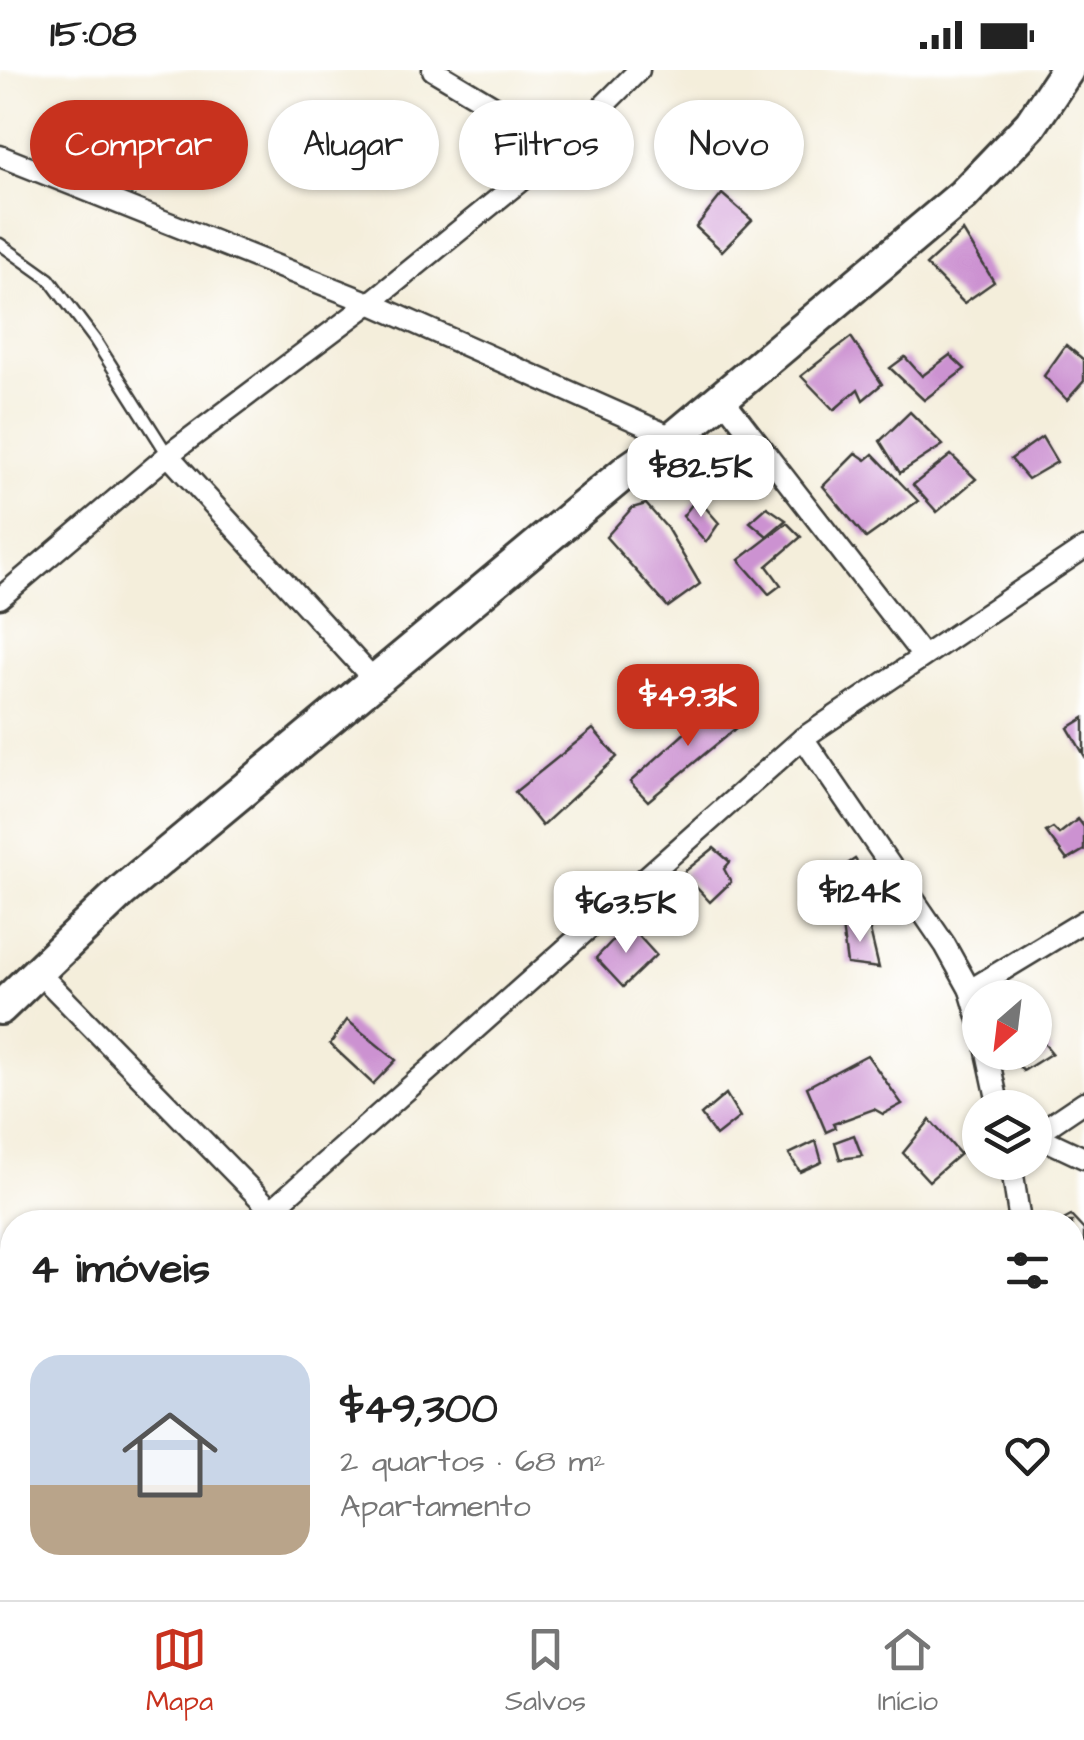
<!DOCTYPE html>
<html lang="pt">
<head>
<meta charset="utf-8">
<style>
	body { margin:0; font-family:"Architects Daughter",sans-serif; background:#f6f6f6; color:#222; height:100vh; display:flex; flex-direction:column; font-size:38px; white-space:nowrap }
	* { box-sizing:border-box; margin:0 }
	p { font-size:32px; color:#767676 }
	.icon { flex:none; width:55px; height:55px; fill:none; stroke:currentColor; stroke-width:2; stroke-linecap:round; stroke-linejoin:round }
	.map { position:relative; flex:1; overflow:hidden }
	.details { position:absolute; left:0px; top:1140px; width:1085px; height:390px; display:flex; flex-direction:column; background:#fff; border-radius:40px 40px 0 0; box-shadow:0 2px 8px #0004 }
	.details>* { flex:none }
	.banner { position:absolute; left:30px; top:30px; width:1025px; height:90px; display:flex; gap:20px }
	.needle { width:65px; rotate:208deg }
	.buttons { position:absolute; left:962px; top:910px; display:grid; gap:20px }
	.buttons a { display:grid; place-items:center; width:90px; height:90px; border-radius:50%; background:#fff; box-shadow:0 2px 8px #0004; font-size:50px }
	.price { position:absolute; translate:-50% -85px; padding:0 22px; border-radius:20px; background:#fff; color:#222; font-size:32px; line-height:65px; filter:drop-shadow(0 2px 5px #0008) }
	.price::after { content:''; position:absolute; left:50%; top:60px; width:30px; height:22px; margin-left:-15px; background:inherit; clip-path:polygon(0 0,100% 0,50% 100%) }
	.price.on { background:#c8321e; color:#fff }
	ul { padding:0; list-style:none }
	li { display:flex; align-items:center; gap:30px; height:250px; padding:0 30px }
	li span { display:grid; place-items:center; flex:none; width:280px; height:200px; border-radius:30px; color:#555 }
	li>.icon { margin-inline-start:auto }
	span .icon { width:120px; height:120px; fill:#fffc; stroke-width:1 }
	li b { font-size:42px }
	h2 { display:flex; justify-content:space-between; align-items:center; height:120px; padding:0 30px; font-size:42px }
	.tag { padding:0 35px; border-radius:45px; background:#fff; box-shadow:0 2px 8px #0004; font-size:35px; line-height:90px }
	.tag.on { background:#c8321e; color:#fff }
	.status { display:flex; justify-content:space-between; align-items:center; height:70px; padding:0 50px; background:#fff; direction:ltr }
	.status svg { height:28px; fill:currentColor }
	.tabs { display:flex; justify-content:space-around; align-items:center; height:140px; border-top:2px solid #e0e0e0; background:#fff; font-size:28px; color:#767676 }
	.tabs a { display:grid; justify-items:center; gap:5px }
	.tabs .on { color:#c8321e }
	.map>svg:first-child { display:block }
	.building { fill:#cc92d1 }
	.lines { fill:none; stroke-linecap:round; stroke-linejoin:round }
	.lane-casing { stroke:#3c3c39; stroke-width:15 }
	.street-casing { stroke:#3c3c39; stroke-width:25 }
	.primary-casing { stroke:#3c3c39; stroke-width:38 }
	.lane { stroke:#fff; stroke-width:10 }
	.street { stroke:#fff; stroke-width:20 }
	.primary { stroke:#fff; stroke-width:32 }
</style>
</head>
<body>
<div class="status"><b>15:08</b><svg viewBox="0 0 49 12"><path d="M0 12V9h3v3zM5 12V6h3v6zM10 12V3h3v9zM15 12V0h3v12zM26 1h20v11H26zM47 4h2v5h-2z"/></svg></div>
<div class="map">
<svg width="1084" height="1530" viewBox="0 0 1084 1530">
	<rect width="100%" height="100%" fill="#fff"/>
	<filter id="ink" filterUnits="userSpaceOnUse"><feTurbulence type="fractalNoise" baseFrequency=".01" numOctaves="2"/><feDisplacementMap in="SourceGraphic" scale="20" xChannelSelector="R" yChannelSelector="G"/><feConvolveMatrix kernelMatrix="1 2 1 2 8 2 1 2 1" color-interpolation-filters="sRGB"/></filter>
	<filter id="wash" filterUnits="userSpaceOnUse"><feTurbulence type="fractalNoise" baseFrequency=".0048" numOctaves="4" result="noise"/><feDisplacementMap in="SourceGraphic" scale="40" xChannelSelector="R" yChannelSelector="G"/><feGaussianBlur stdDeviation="2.25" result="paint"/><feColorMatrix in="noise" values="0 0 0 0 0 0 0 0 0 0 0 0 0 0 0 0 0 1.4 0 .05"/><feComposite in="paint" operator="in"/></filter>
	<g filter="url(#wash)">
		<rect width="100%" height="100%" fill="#f4eedb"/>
		<g id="blocks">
			<g class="building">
				<path d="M722,124L752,150L722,181L696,157Z"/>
				<path d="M963,161L994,212L964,233L926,195Z"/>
				<path d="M851,267L882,314L863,330L858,319L834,340L801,306Z"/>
				<path d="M1066,275L1084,290V311L1067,330L1044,306Z"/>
				<path d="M950,285L965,299L924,330L890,298L905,287L922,306Z"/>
				<path d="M910,342L943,375L900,403L880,371Z"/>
				<path d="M1042,367L1057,392L1028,409L1011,389Z"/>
				<path d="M856,383L866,390L873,384L918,431L866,468L823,416Z"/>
				<path d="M951,385L976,409L937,442L913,415Z"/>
				<path d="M697,428L719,453L706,472L683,446Z"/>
				<path d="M646,434L667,458L700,514L668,537L606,467L632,438Z"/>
				<path d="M767,437L786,450L767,466L750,452Z"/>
				<path d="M787,453L801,467L767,496L781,515L769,524L739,490Z"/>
				<path d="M726,626L742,653L648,731L630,712Z"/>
				<path d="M1084,648V685L1068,658Z"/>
				<path d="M593,659L617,687L542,756L515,722Z"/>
				<path d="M1078,749L1084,757V780L1067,790L1046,762L1053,758L1059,764Z"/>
				<path d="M714,778L730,792L724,799L731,812L710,832L683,803Z"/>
				<path d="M855,789L873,815L838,833L823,810Z"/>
				<path d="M867,848L879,898L847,894L842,856Z"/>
				<path d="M628,854L656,885L623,917L596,888Z"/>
				<path d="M347,950L396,990L373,1014L330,974Z"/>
				<path d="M1035,962L1052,983L1023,1001L1009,982H1035Z"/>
				<path d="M867,985L902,1034L883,1044L874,1039L833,1054L835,1058L826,1062L807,1017Z"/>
				<path d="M726,1024L740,1047L716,1066L701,1045Z"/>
				<path d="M930,1050L960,1084L929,1111L903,1083Z"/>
				<path d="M854,1065L862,1086L840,1089L835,1072Z"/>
				<path d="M816,1071L822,1092L800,1102L789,1084Z"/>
				<path d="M1071,1146L1084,1160V1182L1072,1190V1152H1060Z"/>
				<path d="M1084,1205V1250L1072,1232V1215Z"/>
				<path d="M1072,1483L1084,1530H1055L1054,1518H1072Z"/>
				<path d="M961,1518H975L977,1530H964Z"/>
				<path d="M978,1518H996L997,1530H979Z"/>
			</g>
		</g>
	</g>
	<g filter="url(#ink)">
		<use href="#blocks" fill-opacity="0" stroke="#3c3c39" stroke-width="2.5"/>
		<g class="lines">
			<defs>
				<path id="lane" d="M0,174L49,209L95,270L168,385"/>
				<g id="street">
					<path d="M433,0L562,77"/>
					<path d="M0,86L370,233L674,368"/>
					<path d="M721,326L923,586"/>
					<path d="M168,385L376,612"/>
					<path d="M0,528L168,385L370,233L562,77L639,0"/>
					<path d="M803,668L945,875L970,920L980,953"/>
					<path d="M37,901L272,1141"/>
					<path d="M970,920L1084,851"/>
					<path d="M987,982L999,1038"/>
					<path d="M1035,1065L1084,1032"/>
					<path d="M1035,1065L1084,1088"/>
					<path d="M1011,1092L1020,1152"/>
					<path d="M258,1152L803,668L1084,478"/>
					<path d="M1072,1312L1084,1309"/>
					<path d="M0,1365L12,1355"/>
					<path d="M1072,1482H1084"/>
					<path d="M0,1496H12"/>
					<path d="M1029,1530L1030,1518"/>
				</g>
				<path id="primary" d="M0,938L121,822L628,400L674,368L963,125L1031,54L1067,0"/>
			</defs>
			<use href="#lane" class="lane-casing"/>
			<use href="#street" class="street-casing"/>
			<use href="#primary" class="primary-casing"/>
			<use href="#lane" class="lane"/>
			<use href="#street" class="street"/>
			<use href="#primary" class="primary"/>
		</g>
	</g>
</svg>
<div class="buttons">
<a><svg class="needle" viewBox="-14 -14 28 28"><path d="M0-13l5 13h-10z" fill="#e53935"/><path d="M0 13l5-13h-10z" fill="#767676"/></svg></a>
<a><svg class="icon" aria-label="layers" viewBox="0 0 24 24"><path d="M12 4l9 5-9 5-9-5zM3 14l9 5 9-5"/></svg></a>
</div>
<b class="price" style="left:701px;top:450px">$82.5K</b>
<b class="price on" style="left:688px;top:679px">$49.3K</b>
<b class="price" style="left:860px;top:875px">$124K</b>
<b class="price" style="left:626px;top:886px">$63.5K</b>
<div class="banner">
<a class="tag on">Comprar</a>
<a class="tag">Alugar</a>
<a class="tag">Filtros</a>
<a class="tag">Novo</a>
</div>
<section class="details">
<h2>4 imóveis<svg class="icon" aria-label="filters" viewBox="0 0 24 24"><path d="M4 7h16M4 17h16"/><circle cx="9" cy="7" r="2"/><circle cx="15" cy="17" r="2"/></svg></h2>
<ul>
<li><span style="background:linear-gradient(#c9d6e8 65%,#b9a48a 0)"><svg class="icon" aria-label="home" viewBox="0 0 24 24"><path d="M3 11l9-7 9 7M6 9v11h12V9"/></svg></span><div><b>$49,300</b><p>2 quartos · 68 m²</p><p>Apartamento</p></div><svg class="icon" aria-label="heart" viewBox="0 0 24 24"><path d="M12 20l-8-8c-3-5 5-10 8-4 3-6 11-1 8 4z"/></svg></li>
</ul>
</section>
</div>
<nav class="tabs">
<a class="on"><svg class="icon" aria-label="map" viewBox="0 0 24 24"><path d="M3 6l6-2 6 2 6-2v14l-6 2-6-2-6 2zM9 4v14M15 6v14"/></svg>Mapa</a>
<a><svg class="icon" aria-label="saved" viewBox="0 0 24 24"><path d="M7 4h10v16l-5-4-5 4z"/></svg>Salvos</a>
<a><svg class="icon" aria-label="home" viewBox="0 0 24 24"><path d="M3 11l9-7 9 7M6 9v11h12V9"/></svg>Início</a>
</nav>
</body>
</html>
